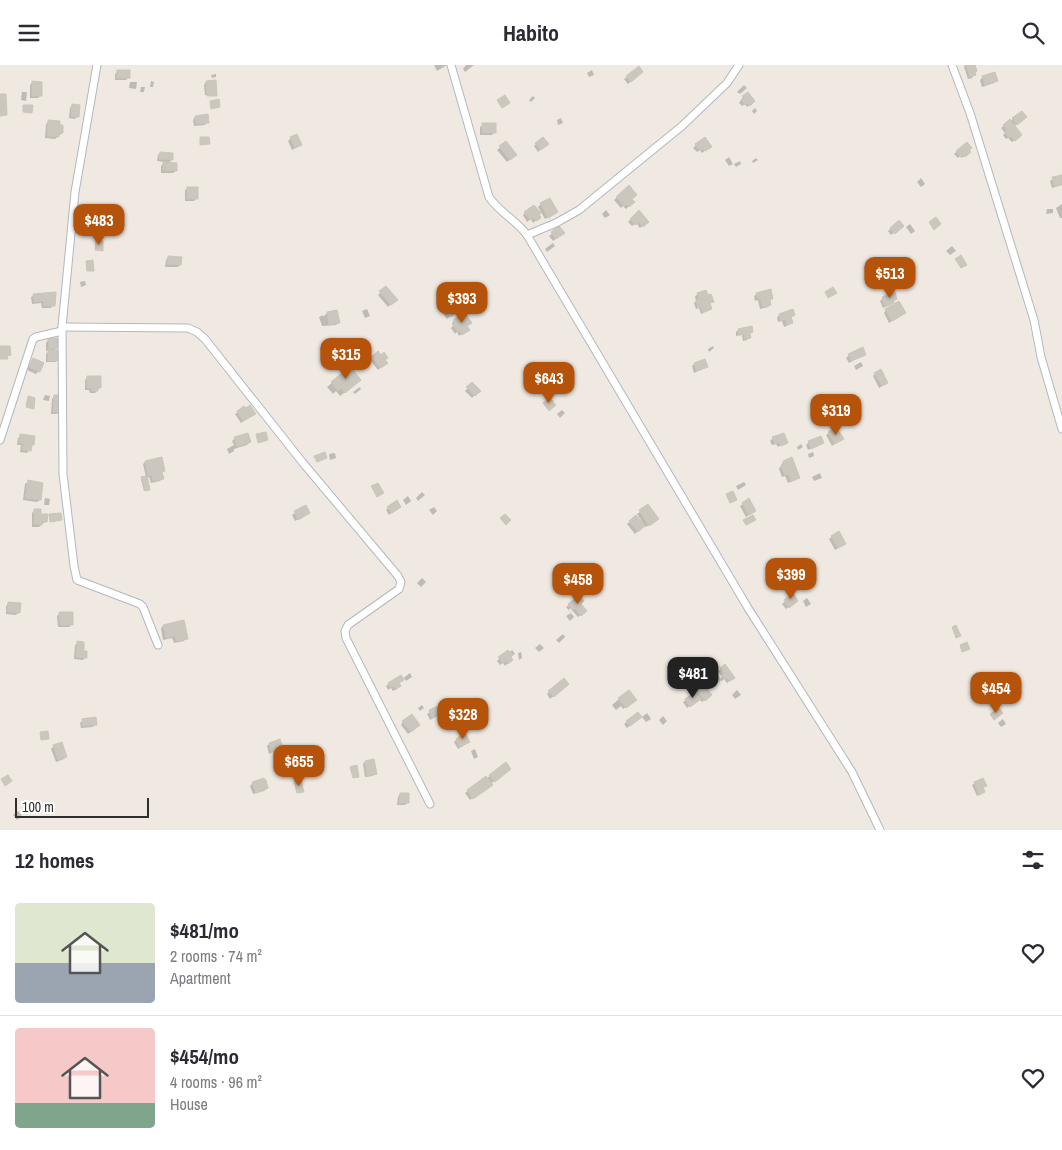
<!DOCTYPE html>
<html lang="en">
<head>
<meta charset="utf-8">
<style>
	body { margin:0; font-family:"Archivo Narrow",sans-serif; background:#f2f2f3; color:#2b2b33; height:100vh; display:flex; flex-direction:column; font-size:19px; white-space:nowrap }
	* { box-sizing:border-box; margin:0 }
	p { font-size:16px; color:#7c7c81 }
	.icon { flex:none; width:28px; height:28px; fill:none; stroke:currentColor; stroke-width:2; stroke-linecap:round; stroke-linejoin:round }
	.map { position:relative; height:765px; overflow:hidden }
	.drawer { display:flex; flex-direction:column; background:#fff; flex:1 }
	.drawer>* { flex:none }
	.scale { position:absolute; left:15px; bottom:12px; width:134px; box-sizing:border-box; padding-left:5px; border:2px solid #2e2e2e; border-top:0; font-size:14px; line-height:18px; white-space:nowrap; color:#2e2e2e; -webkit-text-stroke:4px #fff; paint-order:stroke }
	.price { position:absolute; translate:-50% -42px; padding:0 11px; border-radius:10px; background:#b45309; color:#fff; font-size:16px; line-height:32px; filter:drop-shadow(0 1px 2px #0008) }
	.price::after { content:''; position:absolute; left:50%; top:30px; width:15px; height:11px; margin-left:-8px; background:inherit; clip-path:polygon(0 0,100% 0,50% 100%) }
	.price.selected { background:#222; color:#fff }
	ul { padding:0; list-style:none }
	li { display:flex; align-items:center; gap:15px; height:125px; padding:0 15px }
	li+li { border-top:1px solid #e1e1e2 }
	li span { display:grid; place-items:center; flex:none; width:140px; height:100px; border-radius:5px; color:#555 }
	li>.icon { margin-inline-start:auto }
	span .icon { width:60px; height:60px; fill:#fffc; stroke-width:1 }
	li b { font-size:21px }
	h2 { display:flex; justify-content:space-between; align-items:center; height:60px; padding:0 15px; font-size:21px }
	header { display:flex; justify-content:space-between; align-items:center; height:65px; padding:0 15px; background:#fff; font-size:22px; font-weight:700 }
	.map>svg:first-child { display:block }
	.shadow { fill:#0003 }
	.building { fill:#cbc7bf; stroke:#cbc5ba }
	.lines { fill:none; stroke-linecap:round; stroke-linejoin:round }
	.minor-casing { stroke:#b4b7c1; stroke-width:9 }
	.minor { stroke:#fff; stroke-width:7 }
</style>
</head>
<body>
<header><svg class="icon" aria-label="menu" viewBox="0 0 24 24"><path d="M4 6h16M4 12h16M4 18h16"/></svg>Habito<svg class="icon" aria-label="search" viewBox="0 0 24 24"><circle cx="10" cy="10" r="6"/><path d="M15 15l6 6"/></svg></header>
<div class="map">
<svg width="1062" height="765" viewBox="0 0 1062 765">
	<rect width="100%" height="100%" fill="#efe9e1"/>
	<g class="shadow">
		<path d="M434,0H447L437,6Z"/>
		<path d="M466,0H474L465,7L463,4Z"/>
		<path d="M965,0H973L974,10L972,13L968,14L964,2Z"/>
		<path d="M592,5L594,10L589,12L587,8Z"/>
		<path d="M117,7L129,12L126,15H115V9Z"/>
		<path d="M216,9V12L212,13L211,10Z"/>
		<path d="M639,10L628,19L624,14L627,12Z"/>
		<path d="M983,12L996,16L994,18L982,22L980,15Z"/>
		<path d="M151,16L154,17L153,22H150Z"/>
		<path d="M130,17H137L136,24L129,23Z"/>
		<path d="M206,17L216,30L215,31V30H205L204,20Z"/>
		<path d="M32,18L40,31L38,33H30V20Z"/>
		<path d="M744,20L747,23L740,29L737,27Z"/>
		<path d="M141,22H145L144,27H140Z"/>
		<path d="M22,27H27L26,36L21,35Z"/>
		<path d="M533,31L535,33L531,37L529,35Z"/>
		<path d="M743,32L751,39L747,42L745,39L742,41L739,38Z"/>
		<path d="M72,40L78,51L75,54L69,53L70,43Z"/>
		<path d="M755,43L757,46L754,49L752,46Z"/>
		<path d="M195,52L207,57L205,60L194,61L193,55Z"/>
		<path d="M561,53L563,58L558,60L557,55Z"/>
		<path d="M1013,54L1023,55L1013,62L1018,73L1012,77L1008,73L1006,74L1003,70L1005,68L1001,63Z"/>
		<path d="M49,56L62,68L55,74L45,73L46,59Z"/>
		<path d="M483,60L495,67L492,70H480V62Z"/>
		<path d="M291,73L301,80L292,85L288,76Z"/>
		<path d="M506,78L513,92L507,97L497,85Z"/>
		<path d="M967,78L969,87L962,93L960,91L958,93L954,89Z"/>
		<path d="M536,79H547L538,87L534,81Z"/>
		<path d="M696,80L707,84L702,88L700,85L697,87L693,83Z"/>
		<path d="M160,88L172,95L167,99H176V106L173,108H161V101L165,97L157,96L158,90Z"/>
		<path d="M729,92L733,99L729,101L725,95Z"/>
		<path d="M756,93L758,95L753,98L752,96Z"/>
		<path d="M740,96L741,99L736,102L734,99Z"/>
		<path d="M1062,111V120L1052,123L1050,116L1053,114Z"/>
		<path d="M921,113L925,119L921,122L917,117Z"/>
		<path d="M629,122L631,134L633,137L626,144L623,141L621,143L614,135Z"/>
		<path d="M188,123L196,134L194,136H185V125Z"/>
		<path d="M541,139L557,147L545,154L538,142Z"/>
		<path d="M1062,139V153H1060L1056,143Z"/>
		<path d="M1047,144H1053V148L1046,149Z"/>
		<path d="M606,145L610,150L605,153L602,149Z"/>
		<path d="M639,147L647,157L640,163L636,158L632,161L628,157Z"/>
		<path d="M525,148L537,149V155L533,158L531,154L527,157L523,150Z"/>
		<path d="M899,157L902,161L891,170L888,166Z"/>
		<path d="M910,159L915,166L911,169L906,162Z"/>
		<path d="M559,163L560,171L553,176L549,171Z"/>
		<path d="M553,178L555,181L547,187L545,184Z"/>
		<path d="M952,181L956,186L950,190L946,186Z"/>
		<path d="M168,193L180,200L178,202H165L166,195Z"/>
		<path d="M85,216L86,220L81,222L80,217Z"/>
		<path d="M386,223L396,234L388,242L378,230Z"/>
		<path d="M55,229L56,235L51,243H42L41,238L32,239L31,232L34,230Z"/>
		<path d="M698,229L707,232L713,236L710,239L711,244L708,246L701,249L699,243L696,244L694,238L696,236L695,231Z"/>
		<path d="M757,229L772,233L769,236L770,240L768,242L760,244L758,235L755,236L754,231Z"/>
		<path d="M883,233L896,234L890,240L883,243L880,236Z"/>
		<path d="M367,244L370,251L365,253L362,246Z"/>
		<path d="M445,244L458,247L447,254L442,247Z"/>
		<path d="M886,245L905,248L889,258L884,248Z"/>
		<path d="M336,246L338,258L336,260L322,261L319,252L323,250V252L327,248Z"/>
		<path d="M792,246L794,250L790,253L792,257L789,260L784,262L782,256L778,257L777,253L779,250Z"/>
		<path d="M454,256L466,261L465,267L459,271L457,267L455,269L451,263L453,261L452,258Z"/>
		<path d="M750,263V272L747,275L743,276L742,270L736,271V267L738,265Z"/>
		<path d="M48,275L57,283L53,286L58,294L56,297H46V289L49,285L46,286V278Z"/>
		<path d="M713,281L714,283L709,287L708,284Z"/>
		<path d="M378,288L386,298L378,305L370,295Z"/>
		<path d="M865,289L849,298L846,293L849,290Z"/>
		<path d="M33,295L39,306L36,309L27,305Z"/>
		<path d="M861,297L863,301L856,305L854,301Z"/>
		<path d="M694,299L706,302L694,308L692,301Z"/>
		<path d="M350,303L356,319L340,331L336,326L333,329L327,322Z"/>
		<path d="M875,309L887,318L879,323L873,311Z"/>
		<path d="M88,312L100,322L95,328H90L89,325H85V315Z"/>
		<path d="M472,319L479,326L472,333L465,326Z"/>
		<path d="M360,322L361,324L355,329L353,327Z"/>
		<path d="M45,330L50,331L49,336L43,335Z"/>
		<path d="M54,331L59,347L57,349H51L52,334Z"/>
		<path d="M244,343L251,351L241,358L235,349Z"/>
		<path d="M562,345L565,348L560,353L557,349Z"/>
		<path d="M829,368L842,374L832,381L826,370Z"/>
		<path d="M21,371L33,379L27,388L20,387L21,380H17L18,373Z"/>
		<path d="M235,373L250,377L247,380L234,384V386L229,389L227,384L234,380L232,376Z"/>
		<path d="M773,373L786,377L778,382L776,379L772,380L770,376Z"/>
		<path d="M809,377L823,378L808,385L806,380Z"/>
		<path d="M801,379L803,382L798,385L797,382Z"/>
		<path d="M813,387L814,391L809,393L808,389Z"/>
		<path d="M335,388L336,393L330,395L329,389Z"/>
		<path d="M145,397L164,406L161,409L162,414L160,416L151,418L149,412L146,413L147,425L144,426L141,414L146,412L143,399Z"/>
		<path d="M783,397L798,412L796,415L788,418L785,411L782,412L779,404Z"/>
		<path d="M820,408L822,413L814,416L812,412Z"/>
		<path d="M28,417L40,435L37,437L23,435L25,419Z"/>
		<path d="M744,417L746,420L738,425L736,421Z"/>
		<path d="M422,427L425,430L418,436L416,433Z"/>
		<path d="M408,431L411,436L406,440L403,435Z"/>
		<path d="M45,433L50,434L49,440H44Z"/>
		<path d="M743,439L755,446L746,452L740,441Z"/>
		<path d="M648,441L654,456L646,462L644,460L635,469L627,459L635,452L641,459L643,458L637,449Z"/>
		<path d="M305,442L309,448L295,456L292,450Z"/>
		<path d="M434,442L437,446L433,450L429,445Z"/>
		<path d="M388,443L397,444L389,450L386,445Z"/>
		<path d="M34,446L46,456L39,462H32V448Z"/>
		<path d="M832,472L842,481L835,485L829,474Z"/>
		<path d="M422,513L426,517L421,522L417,518Z"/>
		<path d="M793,530L794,538L786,544L782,539Z"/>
		<path d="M807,533L811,539L806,542L803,536Z"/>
		<path d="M9,538L19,547L16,550L6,549V541Z"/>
		<path d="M579,539L585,546L578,552L570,543L569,545L574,552L570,556L566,551L571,548L566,542L569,540Z"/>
		<path d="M60,548L71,560L69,562H58L57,551Z"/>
		<path d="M163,561L186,573L184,576L174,578L172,573L163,575L161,563Z"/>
		<path d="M563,569L565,572L559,578L556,575Z"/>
		<path d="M78,578L86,592L83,595L74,594L75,580Z"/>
		<path d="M540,579L544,583L539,587L535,583Z"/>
		<path d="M512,585L515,589L509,592L511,595L505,601L503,598L500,600L497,596L507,586L509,588Z"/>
		<path d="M521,587L522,593L519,595L518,588Z"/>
		<path d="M725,601L731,615L727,618L724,614L722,616L720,614L722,612L718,606Z"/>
		<path d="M410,608L412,612L406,616L404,613L398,618L400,621L397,624L393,626L391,623L388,625L386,621L389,619L402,614Z"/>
		<path d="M719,615L709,623L708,621L705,624L708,632L702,637L699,634L687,643L683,637L695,628L693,626L696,624L705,617Z"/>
		<path d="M567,619L550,634L547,629L549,627Z"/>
		<path d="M737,625L741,630L735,634L732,630Z"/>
		<path d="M619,634L633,637L623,644L621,641L616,645L612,640Z"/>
		<path d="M448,639L451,642L447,646L443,643Z"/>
		<path d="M422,640L424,643L420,646L418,643Z"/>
		<path d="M439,642L442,648L430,655L427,649Z"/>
		<path d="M647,648L651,654L646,657L642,652Z"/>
		<path d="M663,651L667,656L663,660L659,655Z"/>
		<path d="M638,654L627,663L624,659L627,657Z"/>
		<path d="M1003,654L1006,659L1001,662L998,658Z"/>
		<path d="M83,655L95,659L93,662L81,663L80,658Z"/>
		<path d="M403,657L416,663L408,669L401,660Z"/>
		<path d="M456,675L466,679L458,684L454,677Z"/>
		<path d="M269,679L284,689L274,691L273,687L269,689L267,681Z"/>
		<path d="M54,681L66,692L64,694L56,697L51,684Z"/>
		<path d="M475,684L478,692L474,694L471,686Z"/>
		<path d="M365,697L376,708L373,711L365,712L363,699Z"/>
		<path d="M507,706L470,735L465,728L490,711Z"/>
		<path d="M253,718L267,723L264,726L253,729L250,721Z"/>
		<path d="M975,718L985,720L982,723L984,727L977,731L972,720Z"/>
		<path d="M400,729L408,737L405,740H397L398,732Z"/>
		<path d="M18,746L22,751L17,755L13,750Z"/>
	</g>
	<g class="building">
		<path d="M966,0H975L977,6L975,7L976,10L970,12Z"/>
		<path d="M639,1L643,7L631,17L626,11Z"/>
		<rect x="117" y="5" width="13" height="8"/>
		<path d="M995,7L998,16L985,20L982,11Z"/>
		<path d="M216,15L217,31H207L206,16Z"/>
		<path d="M32,16L42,17V31H32Z"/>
		<path d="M748,27L755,36L750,41L748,38L745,40L741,35L744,33L742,31Z"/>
		<path d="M0,29H6L7,50L0,51Z"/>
		<path d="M505,30L510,38L502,43L497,35Z"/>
		<path d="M219,34L220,42L211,44L210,36Z"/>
		<path d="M72,39L80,40L79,52L71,51Z"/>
		<path d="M23,40H33L32,48L23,47Z"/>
		<path d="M1022,46L1027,52L1017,60L1012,53Z"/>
		<path d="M208,49L209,58L196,59L195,51Z"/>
		<path d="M1010,54L1022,70L1015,76L1011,71L1009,73L1005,67L1007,65L1003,60Z"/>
		<path d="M48,55L60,56V60H63V68H59V72L47,71Z"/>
		<rect x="482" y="58" width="14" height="10"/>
		<path d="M297,69L302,80L295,83L290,72Z"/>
		<path d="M200,72H209L210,79L200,80Z"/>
		<path d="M543,72L549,79L541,85L535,78Z"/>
		<path d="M705,72L712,82L705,86L703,84L700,86L695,79Z"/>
		<path d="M506,76L517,90L510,95L499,81Z"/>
		<path d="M967,77L972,83L969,85L971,87L965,92L963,90L961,92L956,86Z"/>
		<path d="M160,87L173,88V95L159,94Z"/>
		<path d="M163,97L177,98V106L163,105Z"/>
		<path d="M1062,110V119L1054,121L1052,112Z"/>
		<path d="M629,120L637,130L632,134L635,137L629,142L626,139L624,141L616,132Z"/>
		<rect x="187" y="122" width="11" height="12"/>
		<path d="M550,133L558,147L548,153L540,138Z"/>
		<path d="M534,140L541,148L539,149L541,153L536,156L534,153L530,155L524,147Z"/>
		<path d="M639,145L649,157L643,162L639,157L635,160L630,154Z"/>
		<rect x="90" y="150" width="10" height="6"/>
		<path d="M936,152L941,159L934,165L929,157Z"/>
		<path d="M899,155L904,161L895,169L890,163Z"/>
		<path d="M559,161L565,168L556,174L551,167Z"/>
		<path d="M96,175L103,176V186L95,185Z"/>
		<path d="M961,190L967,200L961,203L955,194Z"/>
		<path d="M168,191L182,192L181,200L167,199Z"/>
		<path d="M93,195L94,206H87L86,196Z"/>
		<path d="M386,221L398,235L391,240L379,226Z"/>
		<path d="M833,222L837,228L828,233L825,227Z"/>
		<path d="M771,224L773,234H770L771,240L763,242L760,233L758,234L756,228Z"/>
		<path d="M706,225L708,230L711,229L714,237L710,238L712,244L703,247L701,242L698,243L696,235L699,234L697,228Z"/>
		<path d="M56,227L55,241H44L43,236L34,237L33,229Z"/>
		<path d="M895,227L897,234L893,236L894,238L885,241L882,232Z"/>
		<path d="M456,236L462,244L450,252L444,244Z"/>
		<path d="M899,236L906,248L892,256L885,244Z"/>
		<path d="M793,244L795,250L791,252L793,258L787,260L785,254L781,256L779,249Z"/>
		<path d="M337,245L340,258L329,260L327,247Z"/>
		<path d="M461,250L463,253L467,251L472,258L467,261L470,265L462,270L460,266L458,267L453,260L455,258L453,255Z"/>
		<path d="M752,261L753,267L750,268L751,273L745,274L744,269L739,270L738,264Z"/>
		<path d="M57,273L58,283L49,284L48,274Z"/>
		<path d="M0,281H10L11,290L7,291L8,294H0Z"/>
		<path d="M863,282L866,290L851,296L848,289Z"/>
		<path d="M48,285H59L60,295L48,296Z"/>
		<path d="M378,286L381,290L384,287L388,293L385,295L388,298L381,303L371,292Z"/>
		<path d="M33,293L44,298L40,307L29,302Z"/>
		<path d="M705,294L708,302L697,306L694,298Z"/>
		<path d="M350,301L361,315L345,328L341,323L338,326L331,317Z"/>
		<path d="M881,304L888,318L882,321L874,308Z"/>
		<path d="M87,311H101V323H98V326H92V323H87Z"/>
		<path d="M472,317L481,326L475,331L466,322Z"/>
		<path d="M54,330H61V347H53Z"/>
		<path d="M28,331L35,333L34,344L26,342Z"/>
		<path d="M550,333L556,340L549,346L543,338Z"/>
		<path d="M250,340L256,349L243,356L237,346L244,341L246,343Z"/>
		<path d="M836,362L844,374L835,379L828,367Z"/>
		<path d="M266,367L268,375L258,378L256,369Z"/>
		<path d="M248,368L251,377L237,382L234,372Z"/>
		<path d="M784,368L788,378L781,381L779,377L775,379L772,372Z"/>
		<path d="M20,369L35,371L34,380H32L31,386L22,385L23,378H19Z"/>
		<path d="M821,371L824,378L811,384L808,376Z"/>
		<path d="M325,387L327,393L317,397L314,391Z"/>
		<path d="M162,392L165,406L162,407L164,414L153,416L152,410L148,411L145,396Z"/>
		<path d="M792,392L800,413L791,416L788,409L785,410L781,401L784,400L783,396Z"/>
		<path d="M147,411L150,425L145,426L141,412Z"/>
		<path d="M28,415L43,418L41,435L25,433Z"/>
		<path d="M378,418L384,428L377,432L371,421Z"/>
		<path d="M733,426L737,435L730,438L726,429Z"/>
		<path d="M749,433L756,446L749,450L742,438Z"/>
		<path d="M397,435L401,442L392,448L387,442Z"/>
		<path d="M648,439L659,454L649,461L639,445Z"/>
		<path d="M306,440L310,448L298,455L294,446Z"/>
		<path d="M34,444H41V449H48L47,457H42V460L34,459Z"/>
		<path d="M61,448L62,455L50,457L49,449Z"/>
		<path d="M505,449L511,455L506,460L500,453Z"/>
		<path d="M636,450L645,461L638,467L629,456Z"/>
		<path d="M753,450L756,455L746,460L743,455Z"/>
		<path d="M839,466L846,479L838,483L831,471Z"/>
		<path d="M793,528L798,536L789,543L784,535Z"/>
		<path d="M579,530L584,536L581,539L587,546L581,551L575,543L573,545L568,539Z"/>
		<path d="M8,537L21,538L20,548L7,547Z"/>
		<path d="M59,547H73V560H60Z"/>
		<path d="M184,555L188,574L176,576L175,571L166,573L163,560Z"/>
		<path d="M956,560L961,571L956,573L952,562Z"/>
		<path d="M77,576L84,577V586H87V593L76,592Z"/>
		<path d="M967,577L970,584L962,587L960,580Z"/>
		<path d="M508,585L513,590L511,592L513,595L508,599L506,596L503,598L498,592Z"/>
		<path d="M725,599L735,613L730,616L727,613L725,614L722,610L724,609L720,603Z"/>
		<path d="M715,608L721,615L712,621L711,620L708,622L704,617Z"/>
		<path d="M401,610L404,615L399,618L401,621L396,624L394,621L391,623L388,618Z"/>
		<path d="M564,613L569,619L554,632L548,626Z"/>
		<path d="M702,617L712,630L705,636L695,623Z"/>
		<path d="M629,625L637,635L626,643L618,633Z"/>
		<path d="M695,627L701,634L690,642L685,634Z"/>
		<path d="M440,640L444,648L432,653L429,645Z"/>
		<path d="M999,643L1003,648L994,655L990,649Z"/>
		<path d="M638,647L642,652L630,661L626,656Z"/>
		<path d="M412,649L420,660L411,667L402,656Z"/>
		<path d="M96,652L97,660L83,661L82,654Z"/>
		<path d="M48,666L49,674L41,675L40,667Z"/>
		<path d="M465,668L470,677L460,682L456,674Z"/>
		<path d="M280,674L285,689L278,691L276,686L272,687L269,678Z"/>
		<path d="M62,677L67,692L58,695L53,680Z"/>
		<path d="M374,694L377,709L367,711L365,696Z"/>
		<path d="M506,697L511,704L495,717L489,710Z"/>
		<path d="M357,700L359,712L353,713L350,702Z"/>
		<path d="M8,710L12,716L5,721L1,714Z"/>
		<path d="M486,711L493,720L473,734L467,725Z"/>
		<path d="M264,713L268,723L256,728L252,717Z"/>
		<path d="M983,713L987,721L983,722L985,727L979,730L974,717Z"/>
		<path d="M262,714V716L266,715L268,723L256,727L253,719L256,718V716Z"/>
		<path d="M301,715L304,727L297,728L294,716Z"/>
		<path d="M400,728H409V738H399Z"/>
	</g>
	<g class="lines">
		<defs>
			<g id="minor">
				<path d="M97,0L75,127L62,262L63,409L74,501L77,515L140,539L143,542L158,580"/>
				<path d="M451,0L489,132C500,148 516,155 527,170L748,543L852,707L880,765"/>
				<path d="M952,0L970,48L1034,255L1041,292L1062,364"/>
				<path d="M527,170L556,158L579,145L682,61L727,18L739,0"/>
				<path d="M62,262L188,263L197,267L205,274L303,398L398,511L401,517L399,524L348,560L345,566L346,573L430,739"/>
				<path d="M0,375L33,274L36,272L62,266"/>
			</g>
		</defs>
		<use href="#minor" class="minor-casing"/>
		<use href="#minor" class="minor"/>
	</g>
</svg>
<div class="scale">100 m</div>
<b class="price" style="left:99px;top:181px">$483</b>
<b class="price" style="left:890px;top:234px">$513</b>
<b class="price" style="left:462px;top:259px">$393</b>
<b class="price" style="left:346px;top:315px">$315</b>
<b class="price" style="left:549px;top:339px">$643</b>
<b class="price" style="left:836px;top:371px">$319</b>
<b class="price" style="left:791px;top:535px">$399</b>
<b class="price" style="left:578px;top:540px">$458</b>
<b class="price selected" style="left:693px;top:634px">$481</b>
<b class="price" style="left:996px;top:649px">$454</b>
<b class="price" style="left:463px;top:675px">$328</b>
<b class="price" style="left:299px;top:722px">$655</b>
</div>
<section class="drawer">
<h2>12 homes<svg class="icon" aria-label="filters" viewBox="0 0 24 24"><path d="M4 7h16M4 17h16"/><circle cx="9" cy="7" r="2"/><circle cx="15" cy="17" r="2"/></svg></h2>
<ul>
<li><span style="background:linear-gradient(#dfe7d0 60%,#9aa5b1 0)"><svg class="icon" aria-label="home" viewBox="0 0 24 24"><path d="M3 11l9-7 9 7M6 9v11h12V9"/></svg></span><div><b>$481/mo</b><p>2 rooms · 74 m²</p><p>Apartment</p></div><svg class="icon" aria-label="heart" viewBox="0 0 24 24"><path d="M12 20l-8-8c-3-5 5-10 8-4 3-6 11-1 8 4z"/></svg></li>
<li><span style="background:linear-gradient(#f6c9c9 75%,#7fa58c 0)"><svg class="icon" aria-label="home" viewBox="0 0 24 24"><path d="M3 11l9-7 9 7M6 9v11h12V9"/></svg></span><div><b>$454/mo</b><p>4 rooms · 96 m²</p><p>House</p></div><svg class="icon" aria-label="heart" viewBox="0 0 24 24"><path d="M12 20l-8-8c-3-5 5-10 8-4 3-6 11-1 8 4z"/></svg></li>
</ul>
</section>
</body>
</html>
